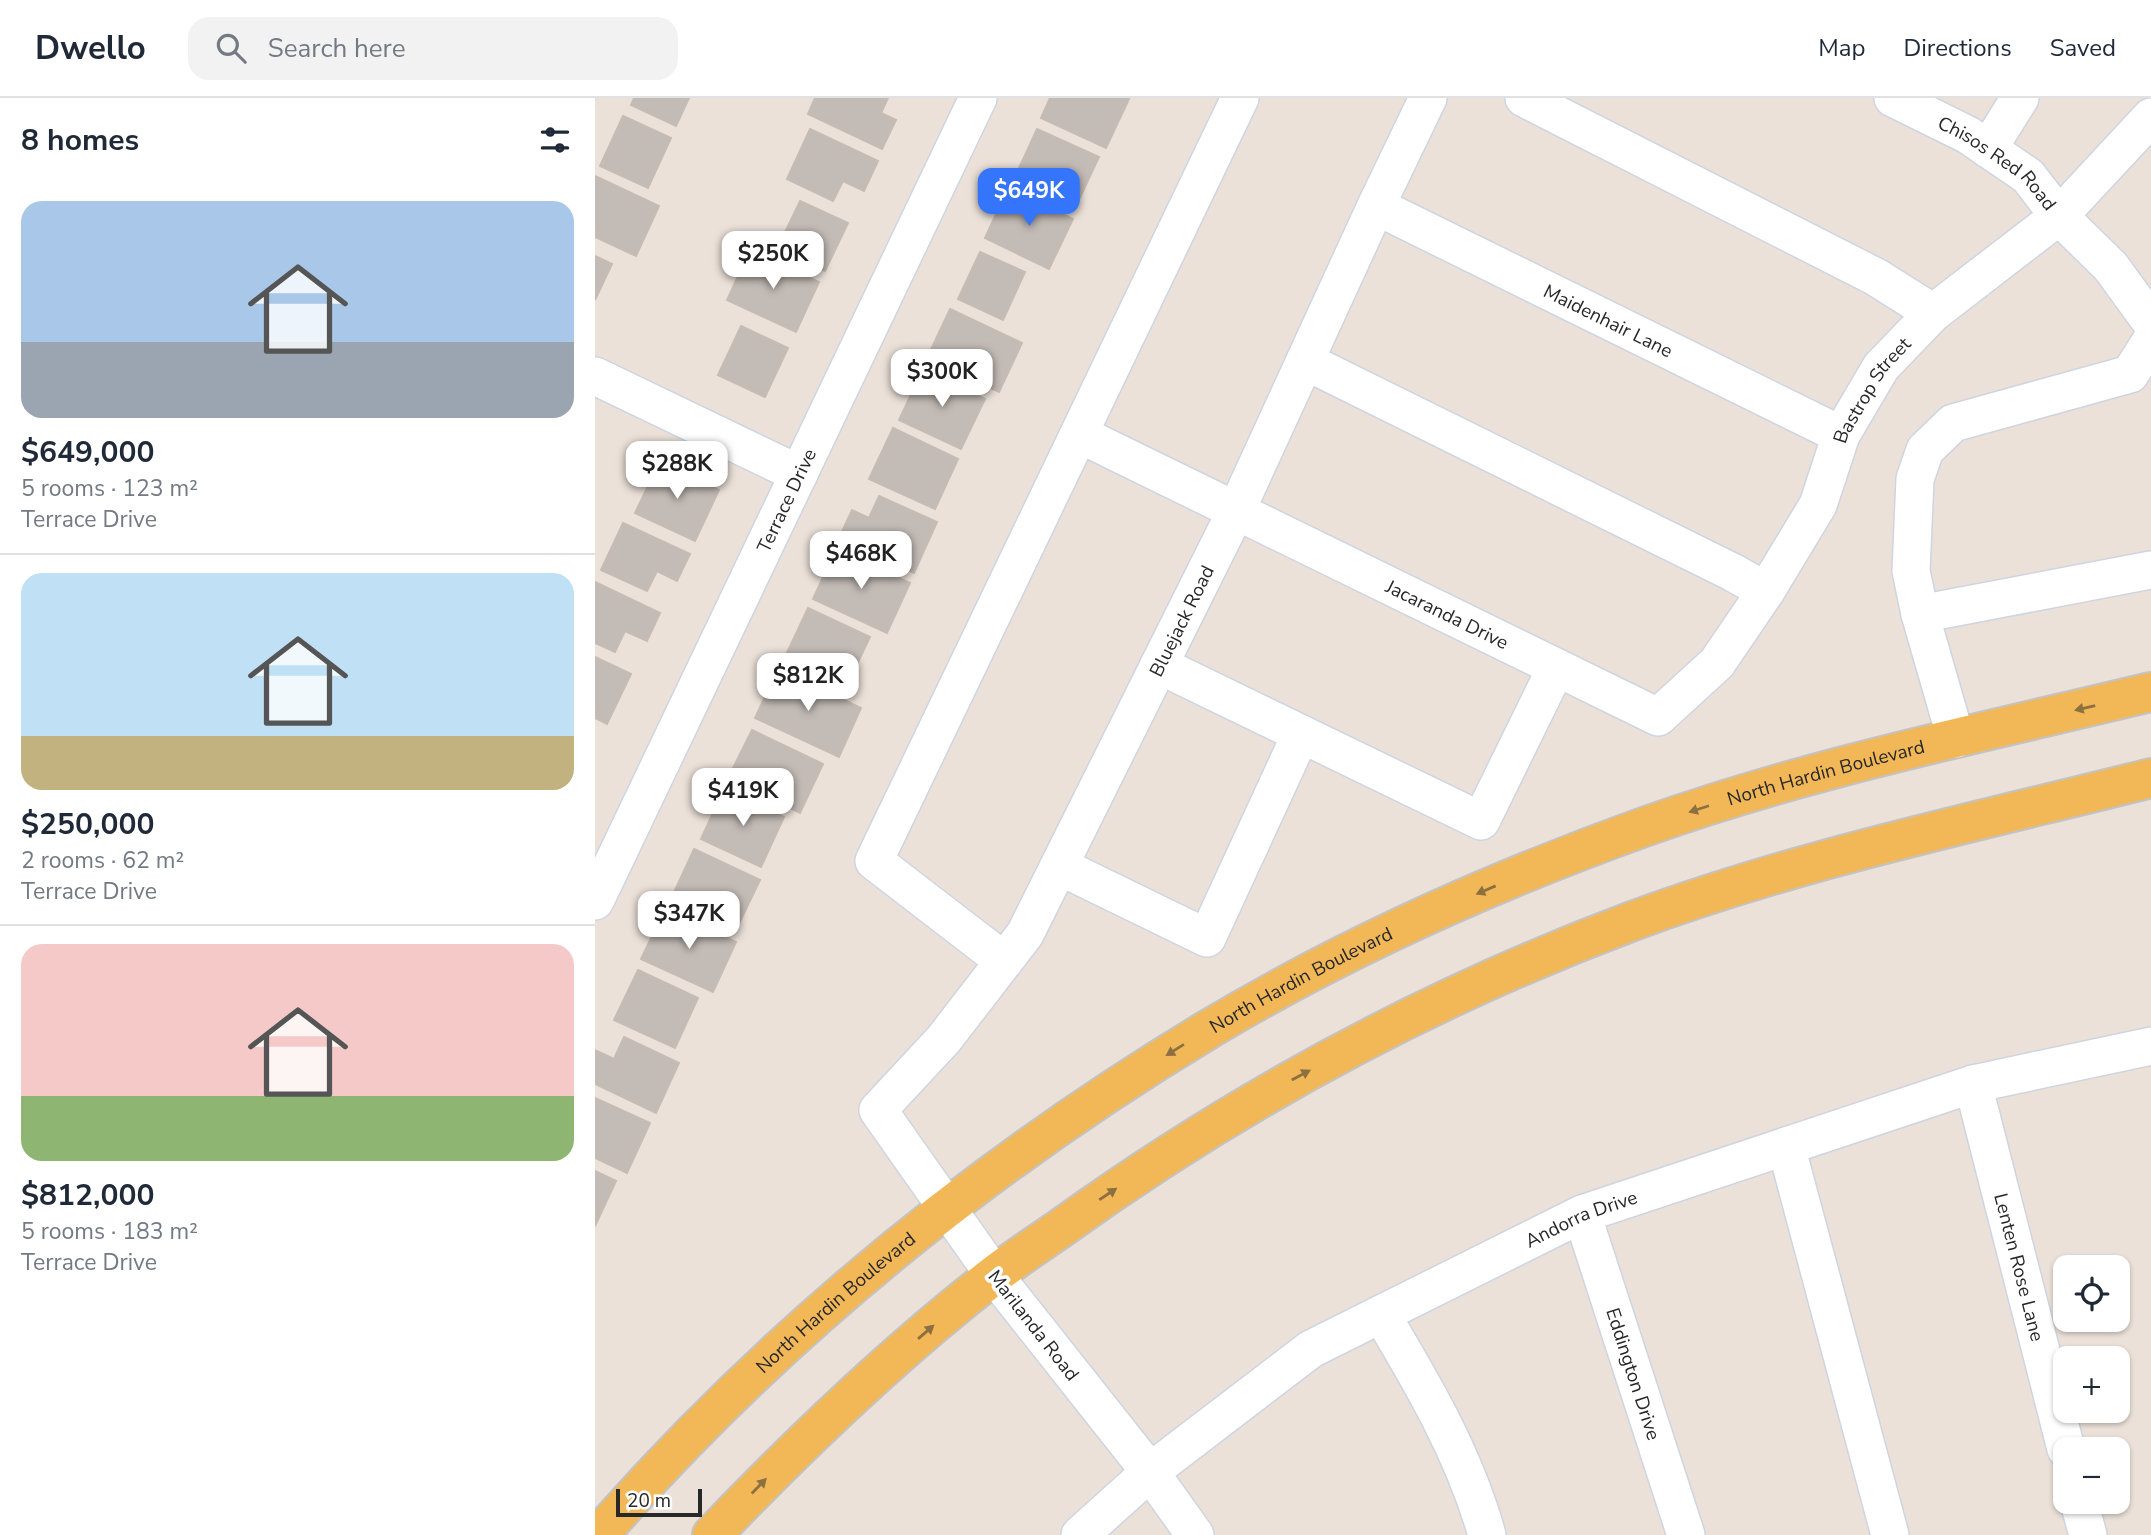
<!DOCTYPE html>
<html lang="en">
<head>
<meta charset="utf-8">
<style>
	body { margin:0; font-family:"Nunito Sans",sans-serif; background:#f2f2f3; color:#1f2937; height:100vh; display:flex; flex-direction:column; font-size:26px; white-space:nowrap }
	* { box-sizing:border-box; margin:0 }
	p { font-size:23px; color:#747a83 }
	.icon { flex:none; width:38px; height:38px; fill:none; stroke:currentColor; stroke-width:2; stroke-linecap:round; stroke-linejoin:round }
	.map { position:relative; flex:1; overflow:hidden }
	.details { display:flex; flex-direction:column; background:#fff; width:595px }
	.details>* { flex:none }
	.controls { position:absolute; left:1458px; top:1157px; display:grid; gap:14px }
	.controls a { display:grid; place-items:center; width:77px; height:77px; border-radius:14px; background:#fff; box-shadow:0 2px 5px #0004; font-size:35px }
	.scale { position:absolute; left:21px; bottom:18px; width:86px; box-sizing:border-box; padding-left:7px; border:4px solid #282828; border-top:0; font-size:19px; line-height:24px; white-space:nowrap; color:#282828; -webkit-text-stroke:5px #fff; paint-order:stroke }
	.price { position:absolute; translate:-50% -60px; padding:0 16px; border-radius:14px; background:#fff; color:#222; font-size:23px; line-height:46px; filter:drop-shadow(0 2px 4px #0008) }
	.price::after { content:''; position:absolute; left:50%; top:42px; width:21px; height:16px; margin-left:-10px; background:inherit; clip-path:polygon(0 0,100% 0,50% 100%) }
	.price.on { background:#3575fc; color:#fff }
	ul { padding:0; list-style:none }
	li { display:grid; align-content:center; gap:14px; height:371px; padding:0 21px }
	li+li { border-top:2px solid #e0e1e3 }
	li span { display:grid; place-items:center; height:217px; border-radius:21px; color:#555 }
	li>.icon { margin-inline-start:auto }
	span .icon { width:126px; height:126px; fill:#fffc; stroke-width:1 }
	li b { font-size:30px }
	h2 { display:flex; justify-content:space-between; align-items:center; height:84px; padding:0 21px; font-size:30px }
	header { display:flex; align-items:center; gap:42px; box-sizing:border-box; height:98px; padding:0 35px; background:#fff; border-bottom:2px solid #e0e1e3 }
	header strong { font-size:33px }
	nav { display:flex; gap:38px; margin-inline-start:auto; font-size:24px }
	.search { width:490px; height:63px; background:#f2f2f3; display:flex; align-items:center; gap:18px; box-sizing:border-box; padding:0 24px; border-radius:21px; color:#747a83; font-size:26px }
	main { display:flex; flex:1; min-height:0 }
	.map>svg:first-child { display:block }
	.building { fill:#c3bbb6; stroke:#c6bcb3; stroke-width:2 }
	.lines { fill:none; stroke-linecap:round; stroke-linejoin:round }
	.minor-casing { stroke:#ced5e1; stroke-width:40 }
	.major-casing { stroke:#c3c3c3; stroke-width:42 }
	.minor { stroke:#fff; stroke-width:37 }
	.major { stroke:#f2b857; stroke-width:38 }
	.oneway { fill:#8d7040 }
	.labels { text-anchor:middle; stroke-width:7; stroke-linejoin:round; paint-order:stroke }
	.street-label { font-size:19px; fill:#282828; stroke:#fff }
</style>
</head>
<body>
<header>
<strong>Dwello</strong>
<div class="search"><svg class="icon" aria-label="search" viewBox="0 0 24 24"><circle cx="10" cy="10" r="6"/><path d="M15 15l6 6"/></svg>Search here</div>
<nav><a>Map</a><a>Directions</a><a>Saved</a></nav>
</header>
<main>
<section class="details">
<h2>8 homes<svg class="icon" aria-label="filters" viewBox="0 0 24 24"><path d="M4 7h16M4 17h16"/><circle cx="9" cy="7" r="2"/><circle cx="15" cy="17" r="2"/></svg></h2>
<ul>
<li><span style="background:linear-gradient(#a9c7e8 65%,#9aa5b1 0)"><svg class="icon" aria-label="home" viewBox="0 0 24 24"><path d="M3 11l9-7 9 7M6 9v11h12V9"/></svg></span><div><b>$649,000</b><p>5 rooms · 123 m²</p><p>Terrace Drive</p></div></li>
<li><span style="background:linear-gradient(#bfe0f5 75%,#c2b280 0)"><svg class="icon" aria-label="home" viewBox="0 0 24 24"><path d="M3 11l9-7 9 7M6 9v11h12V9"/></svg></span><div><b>$250,000</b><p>2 rooms · 62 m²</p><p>Terrace Drive</p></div></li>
<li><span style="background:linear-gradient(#f6c9c9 70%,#8fb573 0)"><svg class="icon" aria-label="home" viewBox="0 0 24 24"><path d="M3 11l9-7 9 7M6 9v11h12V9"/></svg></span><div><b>$812,000</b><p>5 rooms · 183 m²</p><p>Terrace Drive</p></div></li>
</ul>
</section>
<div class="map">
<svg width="1556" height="1437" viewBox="0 0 1556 1437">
	<rect width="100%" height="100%" fill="#ebe1d9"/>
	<g class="building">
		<path d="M39,0H94L81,28L36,7Z"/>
		<path d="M220,0H293L286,15L301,22L287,51L213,16Z"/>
		<path d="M455,0H532L534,1L511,50L446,20Z"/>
		<path d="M28,18L76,40L53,90L5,68Z"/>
		<path d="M215,31L283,63L269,93L248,83L238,103L192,81Z"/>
		<path d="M442,31L504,59L480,110L419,81Z"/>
		<path d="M0,78L64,108L41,158L0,139Z"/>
		<path d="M413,90L478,121L454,171L390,140Z"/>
		<path d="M205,103L253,125L230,173L182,151Z"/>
		<path d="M155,152L224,184L201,234L132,202Z"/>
		<path d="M385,154L430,174L408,222L363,201Z"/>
		<path d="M0,158L17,166L0,202Z"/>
		<path d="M355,211L427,245L404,294L332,260Z"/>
		<path d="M146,228L193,250L170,299L123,277Z"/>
		<path d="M328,271L390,301L366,351L304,322Z"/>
		<path d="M298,330L363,361L340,411L274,381Z"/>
		<path d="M65,363L124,392L100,443L40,415Z"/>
		<path d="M284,398L342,424L319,475L244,440L257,412L274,420Z"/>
		<path d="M28,425L95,456L82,483L62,473L52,493L6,472Z"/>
		<path d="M241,451L315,485L292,535L218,501Z"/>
		<path d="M0,484L65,515L52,543L30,533L20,554L0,545Z"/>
		<path d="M213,510L275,539L251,589L189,561Z"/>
		<path d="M0,559L36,576L12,626L0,620Z"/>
		<path d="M183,571L266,610L244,659L160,620Z"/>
		<path d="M157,632L228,666L205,715L133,680Z"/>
		<path d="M129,691L189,719L166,769L106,741Z"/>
		<path d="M99,751L165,782L141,832L76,801Z"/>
		<path d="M70,811L141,844L118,894L46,861Z"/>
		<path d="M43,872L103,900L80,950L19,922Z"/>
		<path d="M29,939L84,965L61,1015L0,986V952L19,961Z"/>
		<path d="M0,1000L55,1025L32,1075L0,1060Z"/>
		<path d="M0,1073L21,1083L0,1128Z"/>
	</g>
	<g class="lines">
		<defs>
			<g id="minor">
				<path d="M929,0L1281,179L1338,215"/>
				<path id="s1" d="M1298,0L1373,37L1433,78L1464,118L1516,169L1556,224"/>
				<path d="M1393,51L1425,0"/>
				<path id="s2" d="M781,108L1246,337"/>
				<path d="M710,263L1137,474L1171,493"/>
				<path d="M0,278L204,376"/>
				<path id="s3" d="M484,336L1063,619L1122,565L1171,493L1223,407L1246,337L1286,269L1338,215L1464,118L1556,19"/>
				<path d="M1325,516L1316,473L1320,381L1330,352L1358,325L1535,276L1556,243"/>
				<path d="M564,567L886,723L961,570"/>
				<path d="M1361,641L1325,516L1556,472"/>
				<path d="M464,768L612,840L706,636"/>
				<path id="s4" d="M0,803L383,0"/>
				<path d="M409,863L279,763L645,0"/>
				<path id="s5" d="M1378,986L1471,1351"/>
				<path d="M1191,1048L1295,1437"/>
				<path id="s6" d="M987,1116L1091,1437"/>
				<path d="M786,1216C828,1286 870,1358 892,1437"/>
				<path d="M1484,1404L1493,1437"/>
				<path id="s7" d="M485,1437L555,1374L716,1251L987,1116L1378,986L1556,948"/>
				<path id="s8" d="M600,1437L555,1374L399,1177L283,1012L349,941L430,836L641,413L781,108L833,0"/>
			</g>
			<g id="major">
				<path id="s9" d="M4,1437C179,1237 387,1068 614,931C751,849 899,783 1049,729C1214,670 1386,635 1556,594"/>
				<path d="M117,1437C205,1345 298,1256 398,1178C420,1161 443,1146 466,1130C641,1004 833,900 1035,824C1204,761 1382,724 1556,680"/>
			</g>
		</defs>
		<use href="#minor" class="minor-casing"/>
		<use href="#major" class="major-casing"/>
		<use href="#minor" class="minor"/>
		<use href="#major" class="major"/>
	</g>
	<defs><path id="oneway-solid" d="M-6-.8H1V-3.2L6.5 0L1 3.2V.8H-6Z" transform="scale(1.75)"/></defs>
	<g class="oneway">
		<use href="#oneway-solid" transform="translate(1490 610) rotate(167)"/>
		<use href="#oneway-solid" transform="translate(1104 711) rotate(162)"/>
		<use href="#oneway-solid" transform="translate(891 792) rotate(157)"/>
		<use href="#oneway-solid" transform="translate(580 952) rotate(148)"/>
		<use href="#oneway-solid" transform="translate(706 977) rotate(-28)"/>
		<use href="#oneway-solid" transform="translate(513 1096) rotate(-34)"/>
		<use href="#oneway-solid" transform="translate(331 1234) rotate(-41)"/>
		<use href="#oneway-solid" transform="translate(164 1388) rotate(-46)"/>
	</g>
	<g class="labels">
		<g class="street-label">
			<text dy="7" stroke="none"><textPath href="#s1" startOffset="124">Chisos Red Road</textPath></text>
			<text dy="7" stroke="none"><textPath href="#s2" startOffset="259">Maidenhair Lane</textPath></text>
			<text dy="7" stroke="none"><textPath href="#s3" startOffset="1040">Bastrop Street</textPath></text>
			<text dy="7" stroke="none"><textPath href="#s4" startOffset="444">Terrace Drive</textPath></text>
			<text dy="7" stroke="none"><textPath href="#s3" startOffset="410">Jacaranda Drive</textPath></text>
			<text dy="7" stroke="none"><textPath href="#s8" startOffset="1110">Bluejack Road</textPath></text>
			<text dy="7" stroke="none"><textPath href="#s9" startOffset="1466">North Hardin Boulevard</textPath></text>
			<text dy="7" stroke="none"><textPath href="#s9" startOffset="900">North Hardin Boulevard</textPath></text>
			<text dy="7" stroke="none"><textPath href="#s7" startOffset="597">Andorra Drive</textPath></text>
			<text dy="7" stroke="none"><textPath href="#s5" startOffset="189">Lenten Rose Lane</textPath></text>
			<text dy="7" stroke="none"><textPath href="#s9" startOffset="332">North Hardin Boulevard</textPath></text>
			<text transform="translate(439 1227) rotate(52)" y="7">Marilanda Road</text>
			<text dy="7" stroke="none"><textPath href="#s6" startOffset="168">Eddington Drive</textPath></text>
		</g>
	</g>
</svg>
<div class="controls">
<a><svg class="icon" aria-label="locate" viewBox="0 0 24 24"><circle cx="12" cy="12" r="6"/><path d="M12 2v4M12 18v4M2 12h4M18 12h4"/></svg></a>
<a>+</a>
<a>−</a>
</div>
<div class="scale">20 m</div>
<b class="price on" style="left:434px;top:130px">$649K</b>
<b class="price" style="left:178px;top:193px">$250K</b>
<b class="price" style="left:347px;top:311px">$300K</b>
<b class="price" style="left:82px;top:403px">$288K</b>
<b class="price" style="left:266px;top:493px">$468K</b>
<b class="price" style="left:213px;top:615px">$812K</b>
<b class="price" style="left:148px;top:730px">$419K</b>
<b class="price" style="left:94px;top:853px">$347K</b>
</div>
</main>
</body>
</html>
